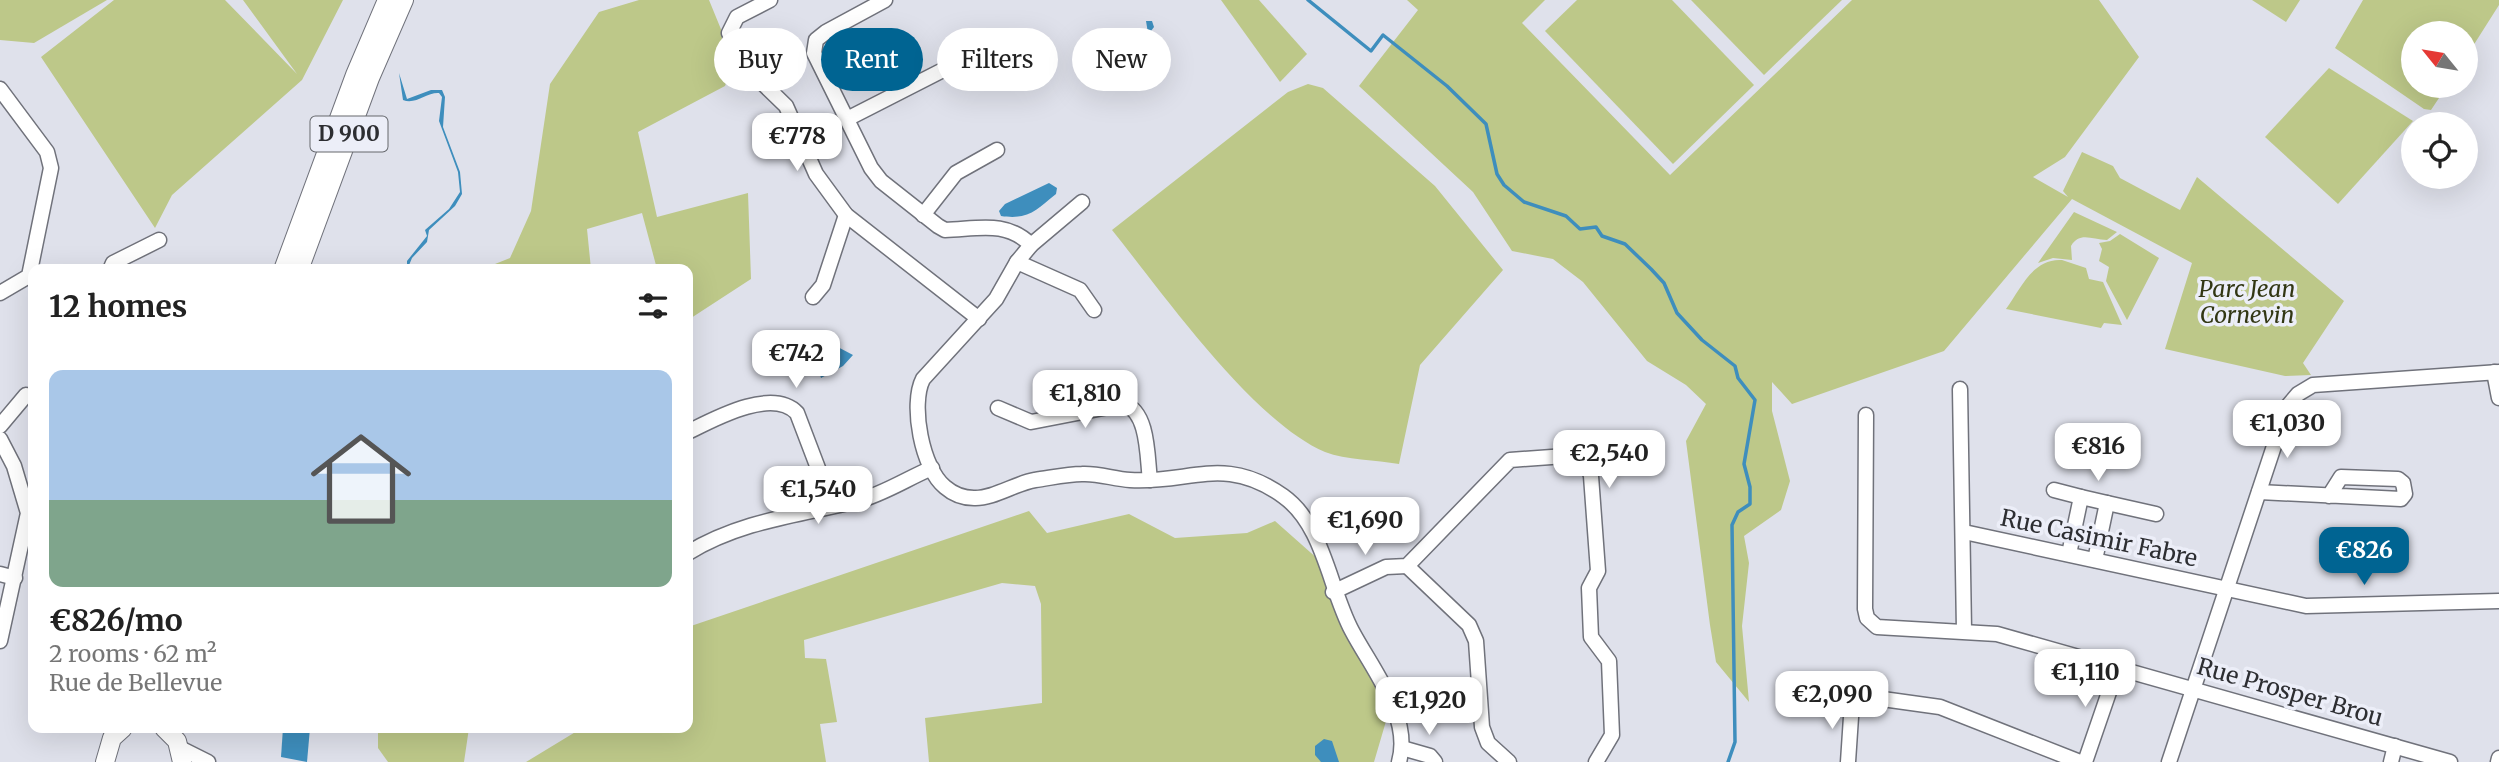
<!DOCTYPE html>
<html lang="en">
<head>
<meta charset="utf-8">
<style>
	body { margin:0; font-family:Merriweather,serif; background:#f2f2f2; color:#222; height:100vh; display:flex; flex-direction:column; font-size:26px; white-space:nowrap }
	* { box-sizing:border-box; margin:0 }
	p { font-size:23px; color:#767676 }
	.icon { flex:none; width:38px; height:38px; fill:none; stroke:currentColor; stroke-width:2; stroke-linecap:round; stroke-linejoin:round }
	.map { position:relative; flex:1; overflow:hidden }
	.panel { position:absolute; left:28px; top:264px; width:665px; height:469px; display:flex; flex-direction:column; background:#fff; border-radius:14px; box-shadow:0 7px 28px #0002 }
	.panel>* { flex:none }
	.top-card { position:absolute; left:714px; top:28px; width:665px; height:63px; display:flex; gap:14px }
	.needle { width:46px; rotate:300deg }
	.controls { position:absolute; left:2401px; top:21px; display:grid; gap:14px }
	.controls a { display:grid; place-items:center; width:77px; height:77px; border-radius:50%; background:#fff; box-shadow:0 7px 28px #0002; font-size:35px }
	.price { position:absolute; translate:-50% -60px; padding:0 16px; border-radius:14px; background:#fff; color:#222; font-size:23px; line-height:46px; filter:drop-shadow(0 2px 4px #0008) }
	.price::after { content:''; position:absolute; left:50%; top:42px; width:21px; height:16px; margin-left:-10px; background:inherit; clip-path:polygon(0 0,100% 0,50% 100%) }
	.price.current { background:#006492; color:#fff }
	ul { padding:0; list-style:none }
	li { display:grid; align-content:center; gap:14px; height:371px; padding:0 21px }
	li span { display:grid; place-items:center; height:217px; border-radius:14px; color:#555 }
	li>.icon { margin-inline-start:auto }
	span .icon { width:126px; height:126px; fill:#fffc; stroke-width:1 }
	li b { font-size:30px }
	h2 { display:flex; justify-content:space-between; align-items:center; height:84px; padding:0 21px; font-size:30px }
	.tag { padding:0 24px; border-radius:32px; background:#fff; box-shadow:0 7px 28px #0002; font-size:24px; line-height:63px }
	.tag.current { background:#006492; color:#fff }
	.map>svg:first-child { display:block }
	.green { fill:#bdc889 }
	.water { fill:#3e8ebd }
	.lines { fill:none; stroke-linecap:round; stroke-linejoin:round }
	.stream { stroke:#3e8ebd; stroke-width:3.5 }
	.minor-casing { stroke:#70727b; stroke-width:17 }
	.major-casing { stroke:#70727b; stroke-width:20 }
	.minor { stroke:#fff; stroke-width:14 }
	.major { stroke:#fff; stroke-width:18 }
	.labels { text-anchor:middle; stroke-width:7; stroke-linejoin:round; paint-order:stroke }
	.shield { fill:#eceef8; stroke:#66686d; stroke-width:2 }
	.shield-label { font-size:21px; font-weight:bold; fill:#2d2e32 }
	.park-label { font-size:23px; font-style:italic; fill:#323714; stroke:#eceef8 }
	.street-label { font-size:23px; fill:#2d2e32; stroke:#eceef8 }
</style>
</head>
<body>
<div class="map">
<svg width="2499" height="762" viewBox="0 0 2499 762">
	<rect width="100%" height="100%" fill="#dfe1eb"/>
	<g class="green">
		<path d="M0,0H107L34,43L0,40Z"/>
		<path d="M114,0H225L297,74L243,0H343L302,80L172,195L155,228L41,57Z"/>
		<path d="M639,0H709L734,61L725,86L638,132L657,217L748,193L751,279L688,320V270L657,269L642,213L587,229L591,269L480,270L510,258L531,211L550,84L599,12Z"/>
		<path d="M1221,0H1259L1307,54L1280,82Z"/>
		<path d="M1407,0H1545L1522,23L1670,175L1852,0H2099L2139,57L2065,157L2033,177L2068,197L2063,191L2082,152L2113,166L2120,178L2180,210L2197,177L2344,301L2303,363L2311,375L2285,376L2165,349L2192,263L2072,199L1944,351L1792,404L1772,382V411L1790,481L1781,510L1744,536L1749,563L1742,626L1749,702L1716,662L1710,625L1686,441L1706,404L1686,385L1647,361L1583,282L1553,259L1512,251L1473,192L1359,86L1418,10Z"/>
		<path d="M1577,0H1672L1754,85L1673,164L1545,31Z"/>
		<path d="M1691,0H1842L1764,75Z"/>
		<path d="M2252,0H2300L2286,22Z"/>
		<path d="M2363,0H2499V5L2466,57V33H2413V86H2447L2431,110L2424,109L2335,48Z"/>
		<path d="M2329,68L2413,121L2338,204L2265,137Z"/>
		<path d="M1308,84L1323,88L1435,186L1503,270L1420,365L1399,464C1376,460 1346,460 1325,452C1253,422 1162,292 1112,230L1288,92Z"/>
		<path d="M2074,212L2117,232L2107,240C2092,240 2080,231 2071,246L2072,260L2053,258L2038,263Z"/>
		<path d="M2120,234L2159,258L2127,320L2106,281L2109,267L2099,261L2102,249L2099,243L2110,241Z"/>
		<path d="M2062,260L2086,268L2089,279L2103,282L2122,325L2104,323L2101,328L2006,309C2021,288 2033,258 2062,260Z"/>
		<path d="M1029,511L1047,533L1129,514L1175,538L1247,533L1275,521L1319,560L1336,614L1389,711L1374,762H929L925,718L1042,703L1041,604L1035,586L1002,583L804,640L805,658L826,659L837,722L820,724L826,762H526L582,728H688V627Z"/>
		<path d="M378,728H469L464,762H388L378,748Z"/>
	</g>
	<g class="water">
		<path d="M1146,21H1152L1154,27L1151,31L1153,44L1146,49L1138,50L1122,42L1123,34L1133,42L1145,39L1148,33Z"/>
		<path d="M1102,44L1112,47L1119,58L1117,70L1088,75L1077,69L1092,61L1093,53Z"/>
		<path d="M399,73L407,99L431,90H442L445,97L443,127L460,172L462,194L455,206L429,230L427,242L412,258L407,270V261L427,236L425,230L449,209L460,192L458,172L439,121L442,97L439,93C427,92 416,105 403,100Z"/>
		<path d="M1049,183L1057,188L1056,194C1036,210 1029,220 1001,216L999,211L1005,204Z"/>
		<path d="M813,334L853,355L843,366L821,378L813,351L804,340Z"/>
		<path d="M283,728H310L307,762L281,757Z"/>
		<path d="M1324,739L1332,741L1339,762H1321L1315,755V746Z"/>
	</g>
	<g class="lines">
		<path class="stream" d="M1308,0L1371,51L1383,35L1447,86L1486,124L1497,174L1504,185L1524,202L1566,216L1580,229L1596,227L1602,236L1625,244L1651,269L1664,283L1677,313L1702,340L1735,366L1738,378L1755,400L1744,464L1750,487V504L1738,512L1732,525L1735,742L1728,762"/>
		<defs>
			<g id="minor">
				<path d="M770,0L737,17L729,33L748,69L786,106L816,174L846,215L979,319"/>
				<path d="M885,0L826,32L816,40L814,53L871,168L881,181L938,226L945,230C978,229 1006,220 1031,245"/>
				<path d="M0,89L47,152L51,168L29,276L0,293"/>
				<path d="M847,119L945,69"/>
				<path d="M1082,202L1031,245L1017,262L996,299L923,379C910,404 922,469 945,487C953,494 964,498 974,498C993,499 1016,483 1035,480C1050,478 1067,474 1082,474C1098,473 1114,479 1130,480C1190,484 1224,454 1283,496C1324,525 1329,588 1352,631C1372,669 1412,717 1399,762"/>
				<path d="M923,215L956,173L997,150"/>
				<path d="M1017,262L1080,290L1094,310"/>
				<path d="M110,270L113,263L159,240"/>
				<path d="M813,297L823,285L846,215"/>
				<path d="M2494,372L2499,398"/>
				<path d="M1960,389L1964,630"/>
				<path d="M998,408L1031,422L1124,404C1149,412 1147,458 1150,480"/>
				<path d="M1866,415L1865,609L1867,618L1877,627L1997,634L2450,762"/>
				<path d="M0,426L26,395L33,397"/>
				<path d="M688,432C714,419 772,387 797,413L832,505"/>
				<path d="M0,439L14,466L28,513L0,641"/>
				<path d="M2054,490L2081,497"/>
				<path d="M2259,492L2401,499L2405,494L2403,483L2398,479L2341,477L2329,496"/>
				<path d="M2107,503L2156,514"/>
				<path d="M1964,532L2306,606L2499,601"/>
				<path d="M688,553C740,521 799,515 857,501C882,495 908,478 932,468"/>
				<path d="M2069,554L2081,497L2107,503L2095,560"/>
				<path d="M1407,566L1469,625L1476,641L1482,727L1488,743L1509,762"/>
				<path d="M0,574L15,578"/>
				<path d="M1333,592L1386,567L1407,566L1510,460L1579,455L1587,463L1591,476L1598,571L1589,588L1591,637L1609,661L1612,735L1596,762"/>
				<path d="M180,748L208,762"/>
				<path d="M1402,748L1430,756L1435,762"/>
				<path d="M1848,762L1852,702L1861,696L1940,707L2080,762"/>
				<path d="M2085,762L2118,666"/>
				<path d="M2169,762L2287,407L2298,394L2313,385L2499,372"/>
				<path d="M2391,762L2395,746"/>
				<path d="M2498,762L2499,758"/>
			</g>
			<g id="major">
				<path d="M283,270L355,75L387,0"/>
				<path d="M299,270L370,78L404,0"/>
				<path d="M164,728L177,741L182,762"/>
				<path d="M105,762L112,738L123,728"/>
			</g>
		</defs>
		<use href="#minor" class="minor-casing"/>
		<use href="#major" class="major-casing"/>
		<use href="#minor" class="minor"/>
		<use href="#major" class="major"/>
	</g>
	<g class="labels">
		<rect class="shield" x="310.5" y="116.5" width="77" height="35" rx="5"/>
		<g class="shield-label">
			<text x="349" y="141">D 900</text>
		</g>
		<g class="park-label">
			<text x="2247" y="297">Parc Jean<tspan x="2247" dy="26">Cornevin</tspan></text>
		</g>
		<g class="street-label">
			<text transform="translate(2099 538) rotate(12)" y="8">Rue Casimir Fabre</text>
			<text transform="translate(2290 692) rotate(16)" y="8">Rue Prosper Brou</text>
		</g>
	</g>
</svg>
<div class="controls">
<a><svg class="needle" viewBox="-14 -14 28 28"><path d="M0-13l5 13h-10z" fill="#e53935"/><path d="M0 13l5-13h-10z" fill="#767676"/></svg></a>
<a><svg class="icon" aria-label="locate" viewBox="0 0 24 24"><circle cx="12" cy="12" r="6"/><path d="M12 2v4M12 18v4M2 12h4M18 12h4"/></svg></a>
</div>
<b class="price" style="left:797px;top:173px">€778</b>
<b class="price" style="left:796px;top:390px">€742</b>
<b class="price" style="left:1085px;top:430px">€1,810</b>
<b class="price" style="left:2287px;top:460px">€1,030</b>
<b class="price" style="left:2098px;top:483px">€816</b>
<b class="price" style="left:1609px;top:490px">€2,540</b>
<b class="price" style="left:818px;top:526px">€1,540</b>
<b class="price" style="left:1365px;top:557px">€1,690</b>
<b class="price current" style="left:2364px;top:587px">€826</b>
<b class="price" style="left:2085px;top:709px">€1,110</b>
<b class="price" style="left:1832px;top:731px">€2,090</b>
<b class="price" style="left:1429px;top:737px">€1,920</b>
<div class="top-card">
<a class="tag">Buy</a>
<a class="tag current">Rent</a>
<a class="tag">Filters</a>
<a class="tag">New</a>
</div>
<section class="panel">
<h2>12 homes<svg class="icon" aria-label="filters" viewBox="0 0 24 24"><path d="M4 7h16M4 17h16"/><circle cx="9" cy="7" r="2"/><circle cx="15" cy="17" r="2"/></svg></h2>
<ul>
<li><span style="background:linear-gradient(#a9c7e8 60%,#7fa58c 0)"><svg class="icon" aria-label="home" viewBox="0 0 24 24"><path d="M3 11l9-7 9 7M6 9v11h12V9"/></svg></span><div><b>€826/mo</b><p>2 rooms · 62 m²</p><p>Rue de Bellevue</p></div></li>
</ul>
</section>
</div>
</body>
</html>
